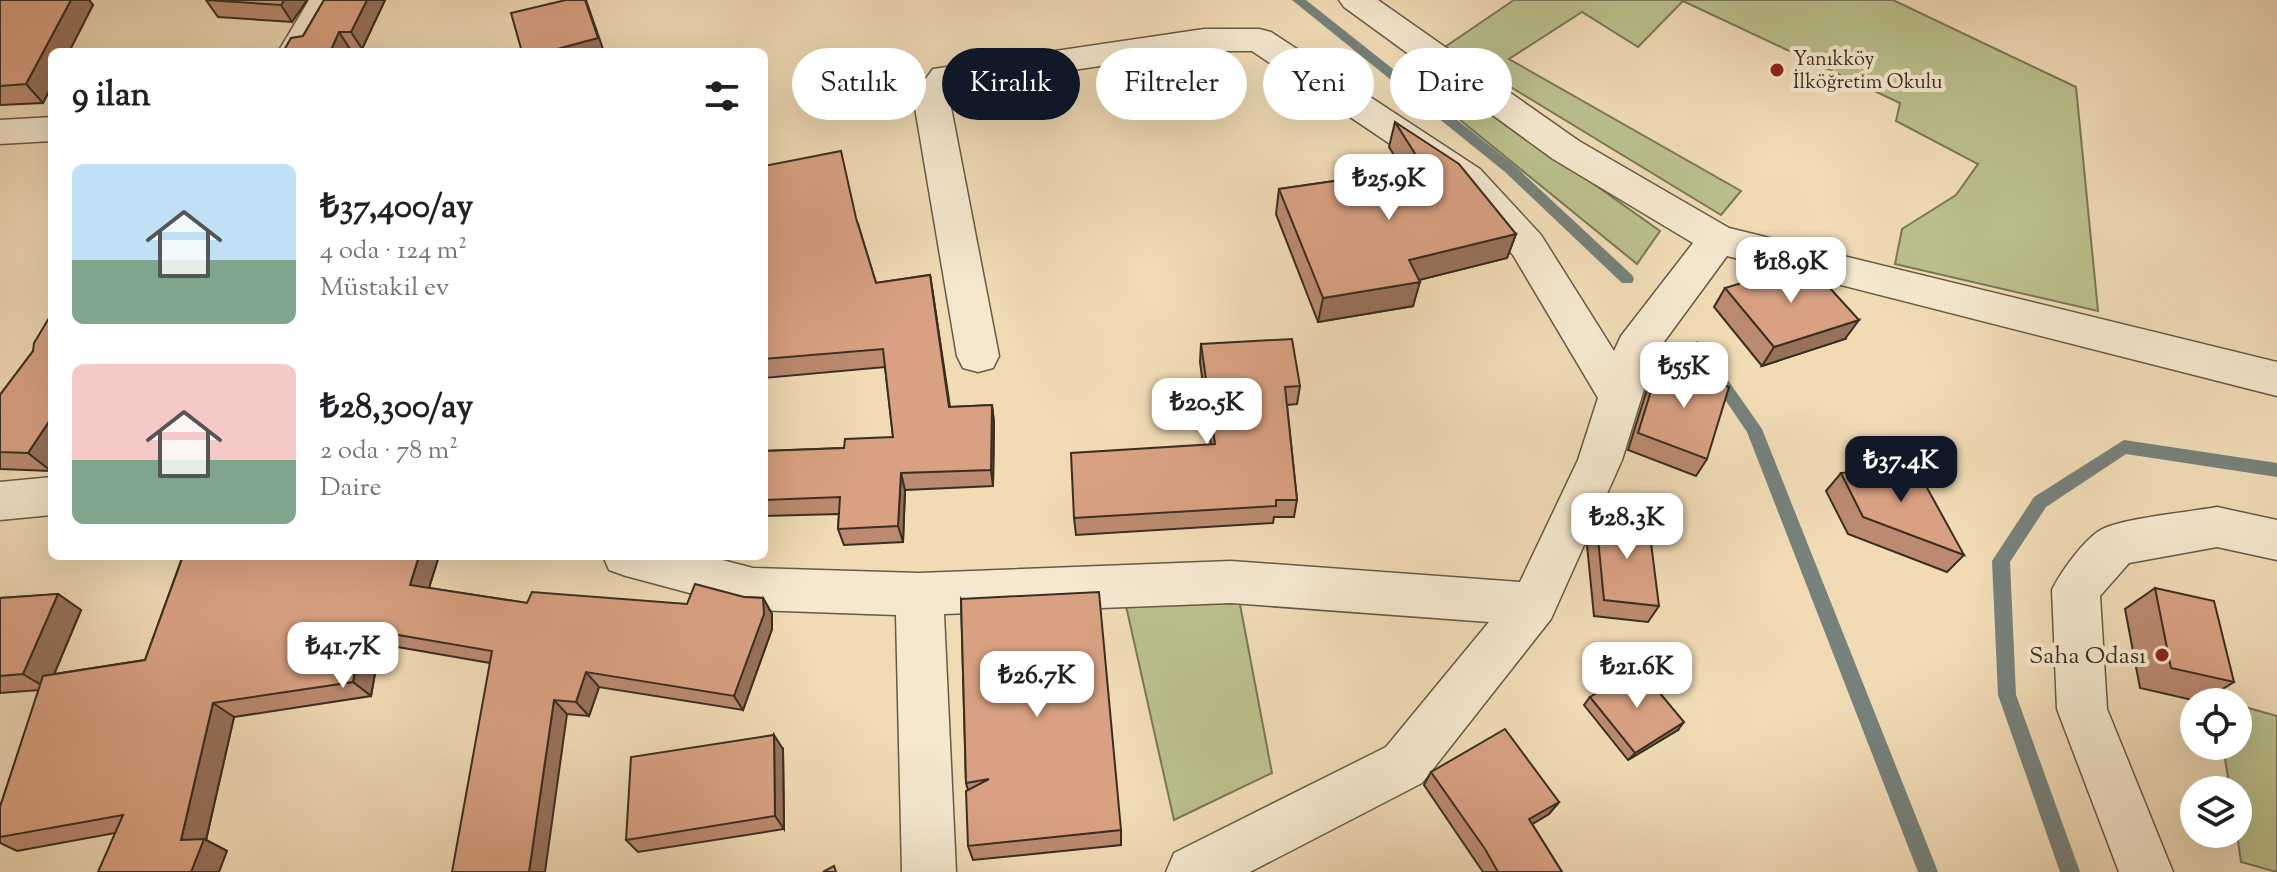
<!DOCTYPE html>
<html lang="tr">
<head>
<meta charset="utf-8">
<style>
	body { margin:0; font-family:"Sorts Mill Goudy",serif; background:#f2f2f2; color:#202124; height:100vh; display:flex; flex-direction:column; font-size:30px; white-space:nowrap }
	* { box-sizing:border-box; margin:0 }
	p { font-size:26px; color:#757577 }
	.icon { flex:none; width:44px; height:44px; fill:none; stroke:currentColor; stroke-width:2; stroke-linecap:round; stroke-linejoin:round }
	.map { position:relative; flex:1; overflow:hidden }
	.panel { position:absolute; left:48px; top:48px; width:720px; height:512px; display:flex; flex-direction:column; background:#fff; border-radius:12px; box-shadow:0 8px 32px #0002 }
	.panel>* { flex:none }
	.top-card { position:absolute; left:792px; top:48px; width:760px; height:72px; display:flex; gap:16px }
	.fabs { position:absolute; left:2180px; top:688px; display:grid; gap:16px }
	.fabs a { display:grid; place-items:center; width:72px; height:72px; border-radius:50%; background:#fff; box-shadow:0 8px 32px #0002; font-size:40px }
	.price { position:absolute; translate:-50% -68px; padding:0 18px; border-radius:16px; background:#fff; color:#222; font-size:26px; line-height:52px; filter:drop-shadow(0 2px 4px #0008) }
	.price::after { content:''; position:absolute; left:50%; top:48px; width:24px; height:18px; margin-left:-12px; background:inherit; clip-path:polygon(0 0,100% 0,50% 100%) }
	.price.on { background:#111827; color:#fff }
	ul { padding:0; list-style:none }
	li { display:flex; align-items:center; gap:24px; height:200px; padding:0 24px }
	li span { display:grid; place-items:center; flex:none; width:224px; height:160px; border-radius:12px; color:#555 }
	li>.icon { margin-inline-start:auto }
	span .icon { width:96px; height:96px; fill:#fffc; stroke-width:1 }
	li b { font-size:34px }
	h2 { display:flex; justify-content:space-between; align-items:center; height:96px; padding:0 24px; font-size:34px }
	.tag { padding:0 28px; border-radius:36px; background:#fff; box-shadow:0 8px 32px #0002; font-size:28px; line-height:72px }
	.tag.on { background:#111827; color:#fff }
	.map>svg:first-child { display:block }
	.green { fill:#bbc08c; stroke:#7a7756; stroke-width:2 }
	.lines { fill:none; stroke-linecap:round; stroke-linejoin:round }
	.stream { fill:#76817b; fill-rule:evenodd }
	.minor-casing { stroke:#675946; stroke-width:3 }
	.tertiary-casing { stroke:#675946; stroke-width:3 }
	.minor { fill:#f5e8cf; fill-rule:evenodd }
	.tertiary { fill:#f5e8cf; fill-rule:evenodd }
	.wall { fill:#bb8a70; stroke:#392e21; stroke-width:2 }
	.shaded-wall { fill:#98715b; stroke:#392e21; stroke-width:2 }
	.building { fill:#d9a182; stroke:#392e21; stroke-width:2 }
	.poi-dot { fill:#8f2418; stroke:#f5e8cf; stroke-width:3 }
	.labels { text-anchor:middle; stroke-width:8; stroke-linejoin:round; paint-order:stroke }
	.far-poi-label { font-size:20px; fill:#392e21; stroke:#f5e8cf; text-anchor:start }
	.poi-label { font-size:24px; fill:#392e21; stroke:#f5e8cf; text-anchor:end }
</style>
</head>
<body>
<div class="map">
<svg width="2277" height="872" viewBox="0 0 2277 872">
	<rect width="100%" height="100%" fill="#f0dbb5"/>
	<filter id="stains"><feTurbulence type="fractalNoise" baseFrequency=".0025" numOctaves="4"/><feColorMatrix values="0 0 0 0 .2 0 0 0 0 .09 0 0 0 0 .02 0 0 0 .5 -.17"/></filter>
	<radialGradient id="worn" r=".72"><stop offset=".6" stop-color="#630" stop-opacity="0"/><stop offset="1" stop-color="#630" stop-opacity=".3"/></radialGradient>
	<g class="green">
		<path d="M1514,0H1893L2076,87L2098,311L1895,264L1902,229L1956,195L1978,164L1896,121L1900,103L1683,1L1638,47L1582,12L1509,59L1741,191L1721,215L1445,47Z"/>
		<path d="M1446,79L1660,231L1637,264L1427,93Z"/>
		<path d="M1238,594L1272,773L1174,820L1124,597Z"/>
		<path d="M2238,705L2277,716V872L2241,862L2237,834L2238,790H2230L2223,746H2238Z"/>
	</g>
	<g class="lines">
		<g class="stream">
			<path d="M1292,0H1306L1515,166L1632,275L1634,279L1632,283H1622L1505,172Z"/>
			<path d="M1697,341L1702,343L1762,429L1938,872H1918L1747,432L1692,351L1689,347Z"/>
			<path d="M2124,440L2277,463V477L2126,454L2046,507L2010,562L2016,695L2080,872H2060L1998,695L1992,561L2034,497Z"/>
		</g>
		<defs>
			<g id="minor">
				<path d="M309,0H343L312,52H278Z"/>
				<path d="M1339,0H1378L1579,141L1729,228L2277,362V396L1727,256L1655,354L1622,460L1551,619L1422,783L1250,872H1166L1174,853L1386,747L1489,622L1231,603L944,614L956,872H902L896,615L753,610L626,576L609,570L603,556H707L753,568L919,573L1231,561L1520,582L1578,460L1598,398L1513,255L1454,187L1252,51H1204L956,87L949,97L999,356L993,368L978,372L963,368L957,356L913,96L933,69L1204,29H1259L1271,32L1480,169L1541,235L1614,351L1621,336L1693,243L1553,159L1344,7Z"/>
				<path d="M52,117V141L0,144V120Z"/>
				<path d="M52,477V515L0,520V482Z"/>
			</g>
			<path id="tertiary" d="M2217,507L2277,520V560L2217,547L2129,563L2100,596L2107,709L2173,872H2119L2057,709L2052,590C2060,573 2083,541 2099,531C2119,518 2191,512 2217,507Z"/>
		</defs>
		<use href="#minor" class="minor-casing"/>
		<use href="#tertiary" class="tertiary-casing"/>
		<use href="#minor" class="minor"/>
		<use href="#tertiary" class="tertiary"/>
	</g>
	<g class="wall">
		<path d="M0,0H89L93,5L52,52V85L43,103L0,105Z"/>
		<path d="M206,0H307L292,22L218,17Z"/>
		<path d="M324,0H385L362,49H350L349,52H283L303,36Z"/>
		<path d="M1395,122L1516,234L1507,258L1419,280L1413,306L1318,322L1276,214L1279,189L1404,171L1389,147Z"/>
		<path d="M764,166L858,224L876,283L930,275L950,407L992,405L994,423L993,486L905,490L903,542L844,545L838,529L839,514L764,516V451L844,448L893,437L885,367L764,378Z"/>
		<path d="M1725,288L1845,339L1762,366L1714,307Z"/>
		<path d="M52,313V469L51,471L0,469V395L33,351Z"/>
		<path d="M1201,344L1300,386L1297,404L1287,405L1297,500L1294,517H1274L1273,523L1076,535L1074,518L1211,445L1200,362Z"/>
		<path d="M1660,362L1707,459L1696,476L1628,450L1650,380Z"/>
		<path d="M1841,473L1964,555L1947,572L1848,534L1826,491Z"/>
		<path d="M1603,515L1659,606L1648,622L1594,616L1587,545Z"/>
		<path d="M75,556H439L429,588L527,603L687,604L744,597L763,598L772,614V629L743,710L599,687L589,716L567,714L490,663L380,644L371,696L234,717L206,840L227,851L115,833L17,851L0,843V807L39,690L0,693V598L58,594L81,610L54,674L145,660L182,558L77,557Z"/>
		<path d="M2155,588L2234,682L2201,702L2140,688L2125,609Z"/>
		<path d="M961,599L1121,830V845L973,860L968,846V790L966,783Z"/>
		<path d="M1590,697L1678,730L1628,760L1584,705Z"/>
		<path d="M783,749L784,829L638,852L626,840Z"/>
		<path d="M1431,772L1559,802L1549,814L1532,824L1562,872H1483L1424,785Z"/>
	</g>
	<g class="shaded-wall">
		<path d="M71,0H89L93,5L69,52H52V85L43,103L26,84Z"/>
		<path d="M284,0H307L292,22L281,5Z"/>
		<path d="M367,0H385L362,49L351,32Z"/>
		<path d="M586,0L604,52H546Z"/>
		<path d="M339,32L350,49L349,52H330Z"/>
		<path d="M1516,234L1507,258L1403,284L1409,260Z"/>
		<path d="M930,275L933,294L952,425L949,407Z"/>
		<path d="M1420,282L1413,306L1318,322L1323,298Z"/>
		<path d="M1859,320L1845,339L1762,366L1774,347Z"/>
		<path d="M992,405L994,423L993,486L991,470Z"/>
		<path d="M52,417V469L51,471L28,453Z"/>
		<path d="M901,473L905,490L903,542L898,526Z"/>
		<path d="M419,556H439L425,600L410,585Z"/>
		<path d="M58,594L81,610L48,689L23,674Z"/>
		<path d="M763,598L772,614V629L743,710L734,696Z"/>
		<path d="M363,629L380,644L371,696L353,682Z"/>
		<path d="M586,672L599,687L589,716L576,702Z"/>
		<path d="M554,700L567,714L545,872H529Z"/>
		<path d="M213,703L234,717L206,840L227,851L219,872H191L181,840Z"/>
		<path d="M1684,722L1678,730L1628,760L1635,753Z"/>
		<path d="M774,735L783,749L784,829L775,816Z"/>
		<path d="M1559,802L1549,814L1519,832L1529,819Z"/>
	</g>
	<g class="building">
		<path d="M0,0H71L26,84L0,86Z"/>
		<path d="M206,0H284L281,5Z"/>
		<path d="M324,0H367L351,32H339L330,52H283L291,38L303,36Z"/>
		<path d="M566,0H585L598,38L546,52H522L511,13Z"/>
		<path d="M1395,122L1459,164L1516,234L1409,260L1420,282L1323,298L1279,189L1424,168Z"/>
		<path d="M841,151L856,218L876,283L930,275L949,407L992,405L991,470L901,473L898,526L838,529L840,497L764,500V451L844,448L845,439L893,437L883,349L764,359V166Z"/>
		<path d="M1807,263L1859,320L1774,347L1725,288Z"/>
		<path d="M52,313V417L28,453L0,452V395L33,351L34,343Z"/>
		<path d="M1292,339L1300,386L1285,387L1297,500H1276V506L1074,518L1071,453L1215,444L1201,344Z"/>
		<path d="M1660,362L1729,387L1707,459L1638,433Z"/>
		<path d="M1915,466L1964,555L1863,517L1841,473Z"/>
		<path d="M1603,515L1648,519L1659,606L1604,600L1597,528Z"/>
		<path d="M183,556H419L410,585L527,603L532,592L687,604L695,584L744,597L763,598L764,614L734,696L586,672L576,702L554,700L529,872H452L492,651L363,629L353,682L213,703L181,840L204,839L191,872H98L123,815L0,837V807L43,676L145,660Z"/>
		<path d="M2155,588L2214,601L2234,682L2171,668Z"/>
		<path d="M1099,592L1121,830L968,846L966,791L989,779L966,783L961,599Z"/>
		<path d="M58,594L23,674L0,676V598Z"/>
		<path d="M1639,668L1684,722L1635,753L1590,697Z"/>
		<path d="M1505,729L1559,802L1529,819L1562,872H1498L1485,849L1431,772Z"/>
		<path d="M774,735L775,816L626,840L631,757Z"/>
		<path d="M834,866L836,872H823Z"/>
	</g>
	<g class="poi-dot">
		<circle cx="1777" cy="70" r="8"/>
		<circle cx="2162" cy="655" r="8"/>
	</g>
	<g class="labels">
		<g class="far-poi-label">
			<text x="1793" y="65">Yanıkköy<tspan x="1793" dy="23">İlköğretim Okulu</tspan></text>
		</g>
		<g class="poi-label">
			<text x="2146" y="663">Saha Odası</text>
		</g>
	</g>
	<rect width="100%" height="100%" filter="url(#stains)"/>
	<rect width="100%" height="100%" fill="url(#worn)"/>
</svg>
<div class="fabs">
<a><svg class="icon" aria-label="locate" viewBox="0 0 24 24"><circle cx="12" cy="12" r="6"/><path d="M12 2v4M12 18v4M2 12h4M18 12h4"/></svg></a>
<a><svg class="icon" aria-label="layers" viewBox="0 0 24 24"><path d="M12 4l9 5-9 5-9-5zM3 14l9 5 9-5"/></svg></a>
</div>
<b class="price" style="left:1389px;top:222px">₺25.9K</b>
<b class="price" style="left:1791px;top:305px">₺18.9K</b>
<b class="price" style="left:1684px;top:410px">₺55K</b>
<b class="price" style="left:1207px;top:446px">₺20.5K</b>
<b class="price on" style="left:1901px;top:504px">₺37.4K</b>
<b class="price" style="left:1627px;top:561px">₺28.3K</b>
<b class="price" style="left:343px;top:690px">₺41.7K</b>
<b class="price" style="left:1637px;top:710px">₺21.6K</b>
<b class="price" style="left:1037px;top:719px">₺26.7K</b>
<div class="top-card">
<a class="tag">Satılık</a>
<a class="tag on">Kiralık</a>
<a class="tag">Filtreler</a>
<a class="tag">Yeni</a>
<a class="tag">Daire</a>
</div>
<section class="panel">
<h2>9 ilan<svg class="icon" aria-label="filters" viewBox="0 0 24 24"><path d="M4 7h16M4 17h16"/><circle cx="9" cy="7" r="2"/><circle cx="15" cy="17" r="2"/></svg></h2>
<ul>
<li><span style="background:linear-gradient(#bfe0f5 60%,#7fa58c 0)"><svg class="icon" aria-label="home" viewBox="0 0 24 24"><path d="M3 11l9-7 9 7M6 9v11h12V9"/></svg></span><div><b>₺37,400/ay</b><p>4 oda · 124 m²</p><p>Müstakil ev</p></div></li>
<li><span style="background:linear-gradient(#f6c9c9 60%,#7fa58c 0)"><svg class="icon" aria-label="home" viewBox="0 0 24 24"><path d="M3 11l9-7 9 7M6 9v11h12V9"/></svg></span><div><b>₺28,300/ay</b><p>2 oda · 78 m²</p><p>Daire</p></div></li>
</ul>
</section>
</div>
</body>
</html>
